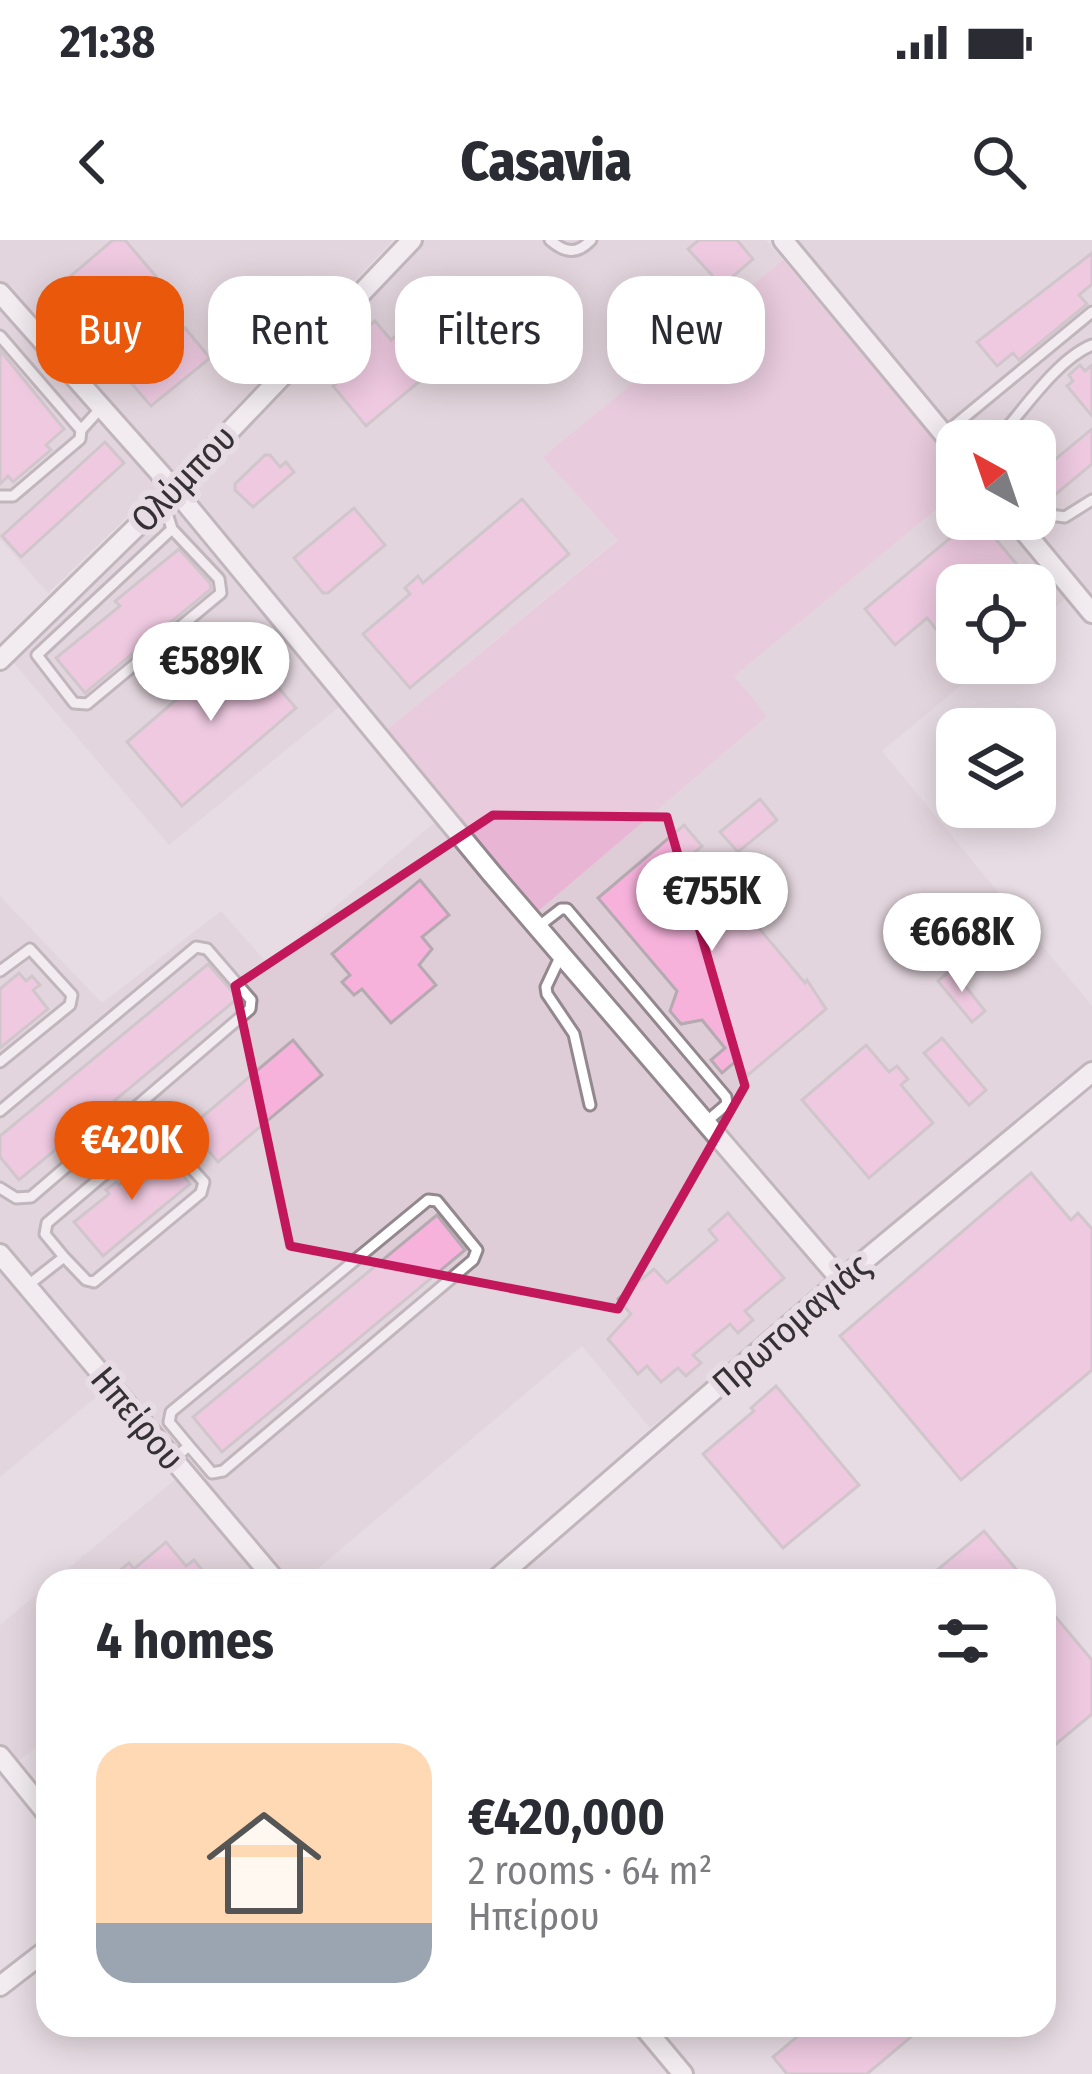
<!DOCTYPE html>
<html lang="en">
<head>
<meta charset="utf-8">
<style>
	body { margin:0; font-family:"Fira Sans Condensed",sans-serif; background:#f7f7f7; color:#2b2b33; height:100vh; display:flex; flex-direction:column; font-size:45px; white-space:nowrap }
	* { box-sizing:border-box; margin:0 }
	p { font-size:39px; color:#7c7c81 }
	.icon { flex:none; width:66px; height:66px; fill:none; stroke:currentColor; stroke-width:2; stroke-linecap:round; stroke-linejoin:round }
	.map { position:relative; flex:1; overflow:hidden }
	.drawer { position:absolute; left:36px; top:1329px; width:1020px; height:468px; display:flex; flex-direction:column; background:#fff; border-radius:36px; box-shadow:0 6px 30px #0003 }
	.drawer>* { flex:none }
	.banner { position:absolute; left:36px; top:36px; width:1020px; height:108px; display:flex; gap:24px }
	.needle { width:78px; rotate:320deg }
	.controls { position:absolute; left:936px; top:180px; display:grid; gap:24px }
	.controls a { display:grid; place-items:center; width:120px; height:120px; border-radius:24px; background:#fff; box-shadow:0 6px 30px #0003; font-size:60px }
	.price { position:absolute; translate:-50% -102px; padding:0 27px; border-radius:42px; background:#fff; color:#222; font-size:39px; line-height:78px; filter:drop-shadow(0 3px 6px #0008) }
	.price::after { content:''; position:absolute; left:50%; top:72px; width:36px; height:27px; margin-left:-18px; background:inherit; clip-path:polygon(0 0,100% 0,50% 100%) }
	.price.selected { background:#ea580c; color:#fff }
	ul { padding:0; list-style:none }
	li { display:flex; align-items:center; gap:36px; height:300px; padding:0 60px }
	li+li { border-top:3px solid #e1e1e2 }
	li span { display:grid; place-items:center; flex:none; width:336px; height:240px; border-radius:36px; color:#555 }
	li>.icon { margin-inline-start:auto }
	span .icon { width:144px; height:144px; fill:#fffc; stroke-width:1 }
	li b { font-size:51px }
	h2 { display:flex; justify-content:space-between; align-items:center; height:144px; padding:0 60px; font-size:51px }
	.pill { padding:0 42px; border-radius:36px; background:#fff; box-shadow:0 6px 30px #0003; font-size:42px; line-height:108px }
	.pill.selected { background:#ea580c; color:#fff }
	.status { display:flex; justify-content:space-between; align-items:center; height:84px; padding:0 60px; background:#fff; direction:ltr }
	.status svg { height:33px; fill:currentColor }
	header { display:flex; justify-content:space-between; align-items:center; height:156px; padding:0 60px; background:#fff; font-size:54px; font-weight:800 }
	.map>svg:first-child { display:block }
	.built { fill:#deccd6 }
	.green { fill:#e8b6d4 }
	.building { fill:#f7b2dc; stroke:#b4aab0; stroke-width:3 }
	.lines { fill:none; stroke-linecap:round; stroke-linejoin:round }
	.service-casing { stroke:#92888d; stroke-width:15 }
	.minor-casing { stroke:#92888d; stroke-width:24 }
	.service { stroke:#fff; stroke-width:9 }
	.minor { stroke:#fff; stroke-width:18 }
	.marked { fill:none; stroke:#c2185b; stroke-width:9; stroke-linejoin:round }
	.labels { text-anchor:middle; stroke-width:12; stroke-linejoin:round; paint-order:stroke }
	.street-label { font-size:36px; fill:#343033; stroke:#e7dce3 }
</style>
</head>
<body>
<div class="status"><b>21:38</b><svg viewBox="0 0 49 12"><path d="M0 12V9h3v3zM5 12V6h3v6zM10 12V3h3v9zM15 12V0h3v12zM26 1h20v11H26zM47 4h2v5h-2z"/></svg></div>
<header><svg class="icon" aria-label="back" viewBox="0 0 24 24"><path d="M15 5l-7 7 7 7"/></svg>Casavia<svg class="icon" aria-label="search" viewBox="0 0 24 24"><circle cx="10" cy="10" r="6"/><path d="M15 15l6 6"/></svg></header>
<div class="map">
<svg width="1092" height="1834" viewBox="0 0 1092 1834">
	<rect width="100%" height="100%" fill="#e7dce3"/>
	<g class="built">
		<path d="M0,0H393L179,227L48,353L0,299Z"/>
		<path d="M416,0H766L783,20L544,217L618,299L372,502L339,467L169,605L13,422Z"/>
		<path d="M787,0H1092V365L1020,279H1035V201H957Z"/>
		<path d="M957,252V279H1001L1067,357L1035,384V345H957V423H988L882,511L1092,766V822L848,1028L836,1025L535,674L766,476L733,436Z"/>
		<path d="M435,582L830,1041L650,1188L582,1106L303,1341H53L177,1238L101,1153L0,1237V656L102,763L221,671L268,724Z"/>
		<path d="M48,1345V1497L15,1524L0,1506V1385Z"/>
	</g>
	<path class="green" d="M783,20L957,227V252L734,436L767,476L535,674L383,493L618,300L543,217Z"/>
	<g class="building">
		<path d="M113,0H125L159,40L95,93L59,46Z"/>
		<path d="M699,0H737L753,19L722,46L688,9Z"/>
		<path d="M1092,13V44L1079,55L1087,64L1019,120L1013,113L997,126L977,102Z"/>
		<path d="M375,81L391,100L412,82L444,121L366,186L333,146L355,128L340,110Z"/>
		<path d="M185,88L210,118L151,166L126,137Z"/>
		<path d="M0,110L64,189L46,205L51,210L13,242L8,236L0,244Z"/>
		<path d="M1080,125L1085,131L1092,125V176L1067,146L1073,141L1069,135Z"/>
		<path d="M1092,189V224L1051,258L1035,236Z"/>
		<path d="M105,202L124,223L21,317L2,296Z"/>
		<path d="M265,215H270L280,227L286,222L294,232L253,267L235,250V244Z"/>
		<path d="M522,259L569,314L410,448L363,394L410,354L405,348L418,336L423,343Z"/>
		<path d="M354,268L385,305L328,353H323L294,318Z"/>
		<path d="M973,279H979L1034,345H957V389L944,399L927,378L895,405L865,369Z"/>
		<path d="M179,309L210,343L211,349L85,453L56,418L120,366L115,361Z"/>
		<path d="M241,404L296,468L182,566L127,502L198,441L190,432L209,416L217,425Z"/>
		<path d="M760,559L777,580L738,612L720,592Z"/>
		<path d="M684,585L702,606L695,612L805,743L807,740L826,769L748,835L736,821L722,833L711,820L725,808L702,780L681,784L670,771L677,751L598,658Z"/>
		<path d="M420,640L449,675L422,697L432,709L419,725L436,745L391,783L362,749L354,755L342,742L350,735L332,714Z"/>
		<path d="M208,724L238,758L19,940L0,917V896Z"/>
		<path d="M952,729L985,771L972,782L938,741Z"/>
		<path d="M19,733L26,741L32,736L40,745L33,750L48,769L0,808V749Z"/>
		<path d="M942,798L986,850L969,865L924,813Z"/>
		<path d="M293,800L322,835L218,922L189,888Z"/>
		<path d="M866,805L889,832L897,826L908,839L901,845L933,883L869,938L802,860Z"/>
		<path d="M162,910L190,944L103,1016L74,982L109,954L106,950L116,942L119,945Z"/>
		<path d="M1031,933L1071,980L1078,973L1092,989V1130L961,1240L840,1096Z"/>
		<path d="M728,973L784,1038L745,1071L753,1080L738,1093L730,1084L693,1115L701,1123L686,1136L678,1128L661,1142L647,1126L638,1134L608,1099L631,1074L618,1059L654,1029L667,1043L717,1000L709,990Z"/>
		<path d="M437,975L465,1010L222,1212L193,1177Z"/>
		<path d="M776,1146L859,1245L783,1308L703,1214L754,1171L751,1168Z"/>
		<path d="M984,1291L1026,1341H924Z"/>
		<path d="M166,1302L186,1326L194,1320L211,1341H107L129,1323L134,1329Z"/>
		<path d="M1044,1363L1092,1420V1474L1044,1514Z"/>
		<path d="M811,1785H925L867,1834H787L773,1817Z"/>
	</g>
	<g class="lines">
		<defs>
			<g id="service">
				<path d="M550,0C565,13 577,15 591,0"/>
				<path d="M0,96L81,190"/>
				<path d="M944,194L1092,72"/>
				<path d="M996,201C1022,172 1057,119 1092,105"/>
				<path d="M0,256H13L80,199L81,190L100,169"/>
				<path d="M163,261L172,289L219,339L221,353L87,464L74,463L37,415L172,289"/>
				<path d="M1035,273L1065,277L1092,260"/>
				<path d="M539,686L561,669H567L726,857L727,864L706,882"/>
				<path d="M562,713L546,747L547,754L574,794L590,865"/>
				<path d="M0,731L30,709L72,755L70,765L0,822"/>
				<path d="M0,871L196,707L207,709L251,760L250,769L31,957L16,958L0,948"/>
				<path d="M27,1046L64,1017L86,1040L94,1042L201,953L204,942L162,896L152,894L47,983L45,994L64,1017"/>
				<path d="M173,1219L189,1206L212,1233L223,1231L473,1020L477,1010L437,961L428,960L171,1172L169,1182L189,1206"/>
			</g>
			<g id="minor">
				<path d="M783,0L957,210"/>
				<path d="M0,53L174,249L492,634L841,1040"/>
				<path d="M1014,279L1092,373"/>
				<path d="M0,420L163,261L412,0"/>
				<path d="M0,1014L276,1341"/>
				<path d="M494,1341L841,1040L1092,832"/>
				<path d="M0,1516L48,1575"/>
				<path d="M0,1746L48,1709"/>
				<path d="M642,1785L683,1834"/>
			</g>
		</defs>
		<use href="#service" class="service-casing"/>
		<use href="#minor" class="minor-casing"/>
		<use href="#service" class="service"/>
		<use href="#minor" class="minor"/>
	</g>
	<path d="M0 0H1092V1834H0ZM493,575L667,577L745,846L618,1069L290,1006L235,746Z" fill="#e7dce3" fill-opacity=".55" fill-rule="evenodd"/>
	<path class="marked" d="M493,575L667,577L745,846L618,1069L290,1006L235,746Z"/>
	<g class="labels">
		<g class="street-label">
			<text transform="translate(183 238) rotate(-46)" y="13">Ολύμπου</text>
			<text transform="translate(791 1084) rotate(-41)" y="13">Πρωτομαγιάς</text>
			<text transform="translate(138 1178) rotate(50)" y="13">Ηπείρου</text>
		</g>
	</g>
</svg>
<div class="controls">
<a><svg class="needle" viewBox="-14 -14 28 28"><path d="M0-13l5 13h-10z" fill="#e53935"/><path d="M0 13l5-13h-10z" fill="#7c7c81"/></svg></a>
<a><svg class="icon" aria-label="locate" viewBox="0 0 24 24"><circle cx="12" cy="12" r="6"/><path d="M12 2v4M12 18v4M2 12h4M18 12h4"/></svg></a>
<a><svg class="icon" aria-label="layers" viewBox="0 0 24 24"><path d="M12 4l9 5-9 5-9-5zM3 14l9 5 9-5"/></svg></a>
</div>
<b class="price" style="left:211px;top:484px">€589K</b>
<b class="price" style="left:712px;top:714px">€755K</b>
<b class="price" style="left:962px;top:755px">€668K</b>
<b class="price selected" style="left:132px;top:963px">€420K</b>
<div class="banner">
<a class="pill selected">Buy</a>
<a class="pill">Rent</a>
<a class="pill">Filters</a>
<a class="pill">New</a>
</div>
<section class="drawer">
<h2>4 homes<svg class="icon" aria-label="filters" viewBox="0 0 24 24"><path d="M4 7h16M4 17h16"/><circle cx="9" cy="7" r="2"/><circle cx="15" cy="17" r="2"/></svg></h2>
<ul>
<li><span style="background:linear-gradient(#ffd9b3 75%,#9aa5b1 0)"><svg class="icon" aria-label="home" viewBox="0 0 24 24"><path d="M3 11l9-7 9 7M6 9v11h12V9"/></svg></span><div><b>€420,000</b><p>2 rooms · 64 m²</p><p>Ηπείρου</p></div></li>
</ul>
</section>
</div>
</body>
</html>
